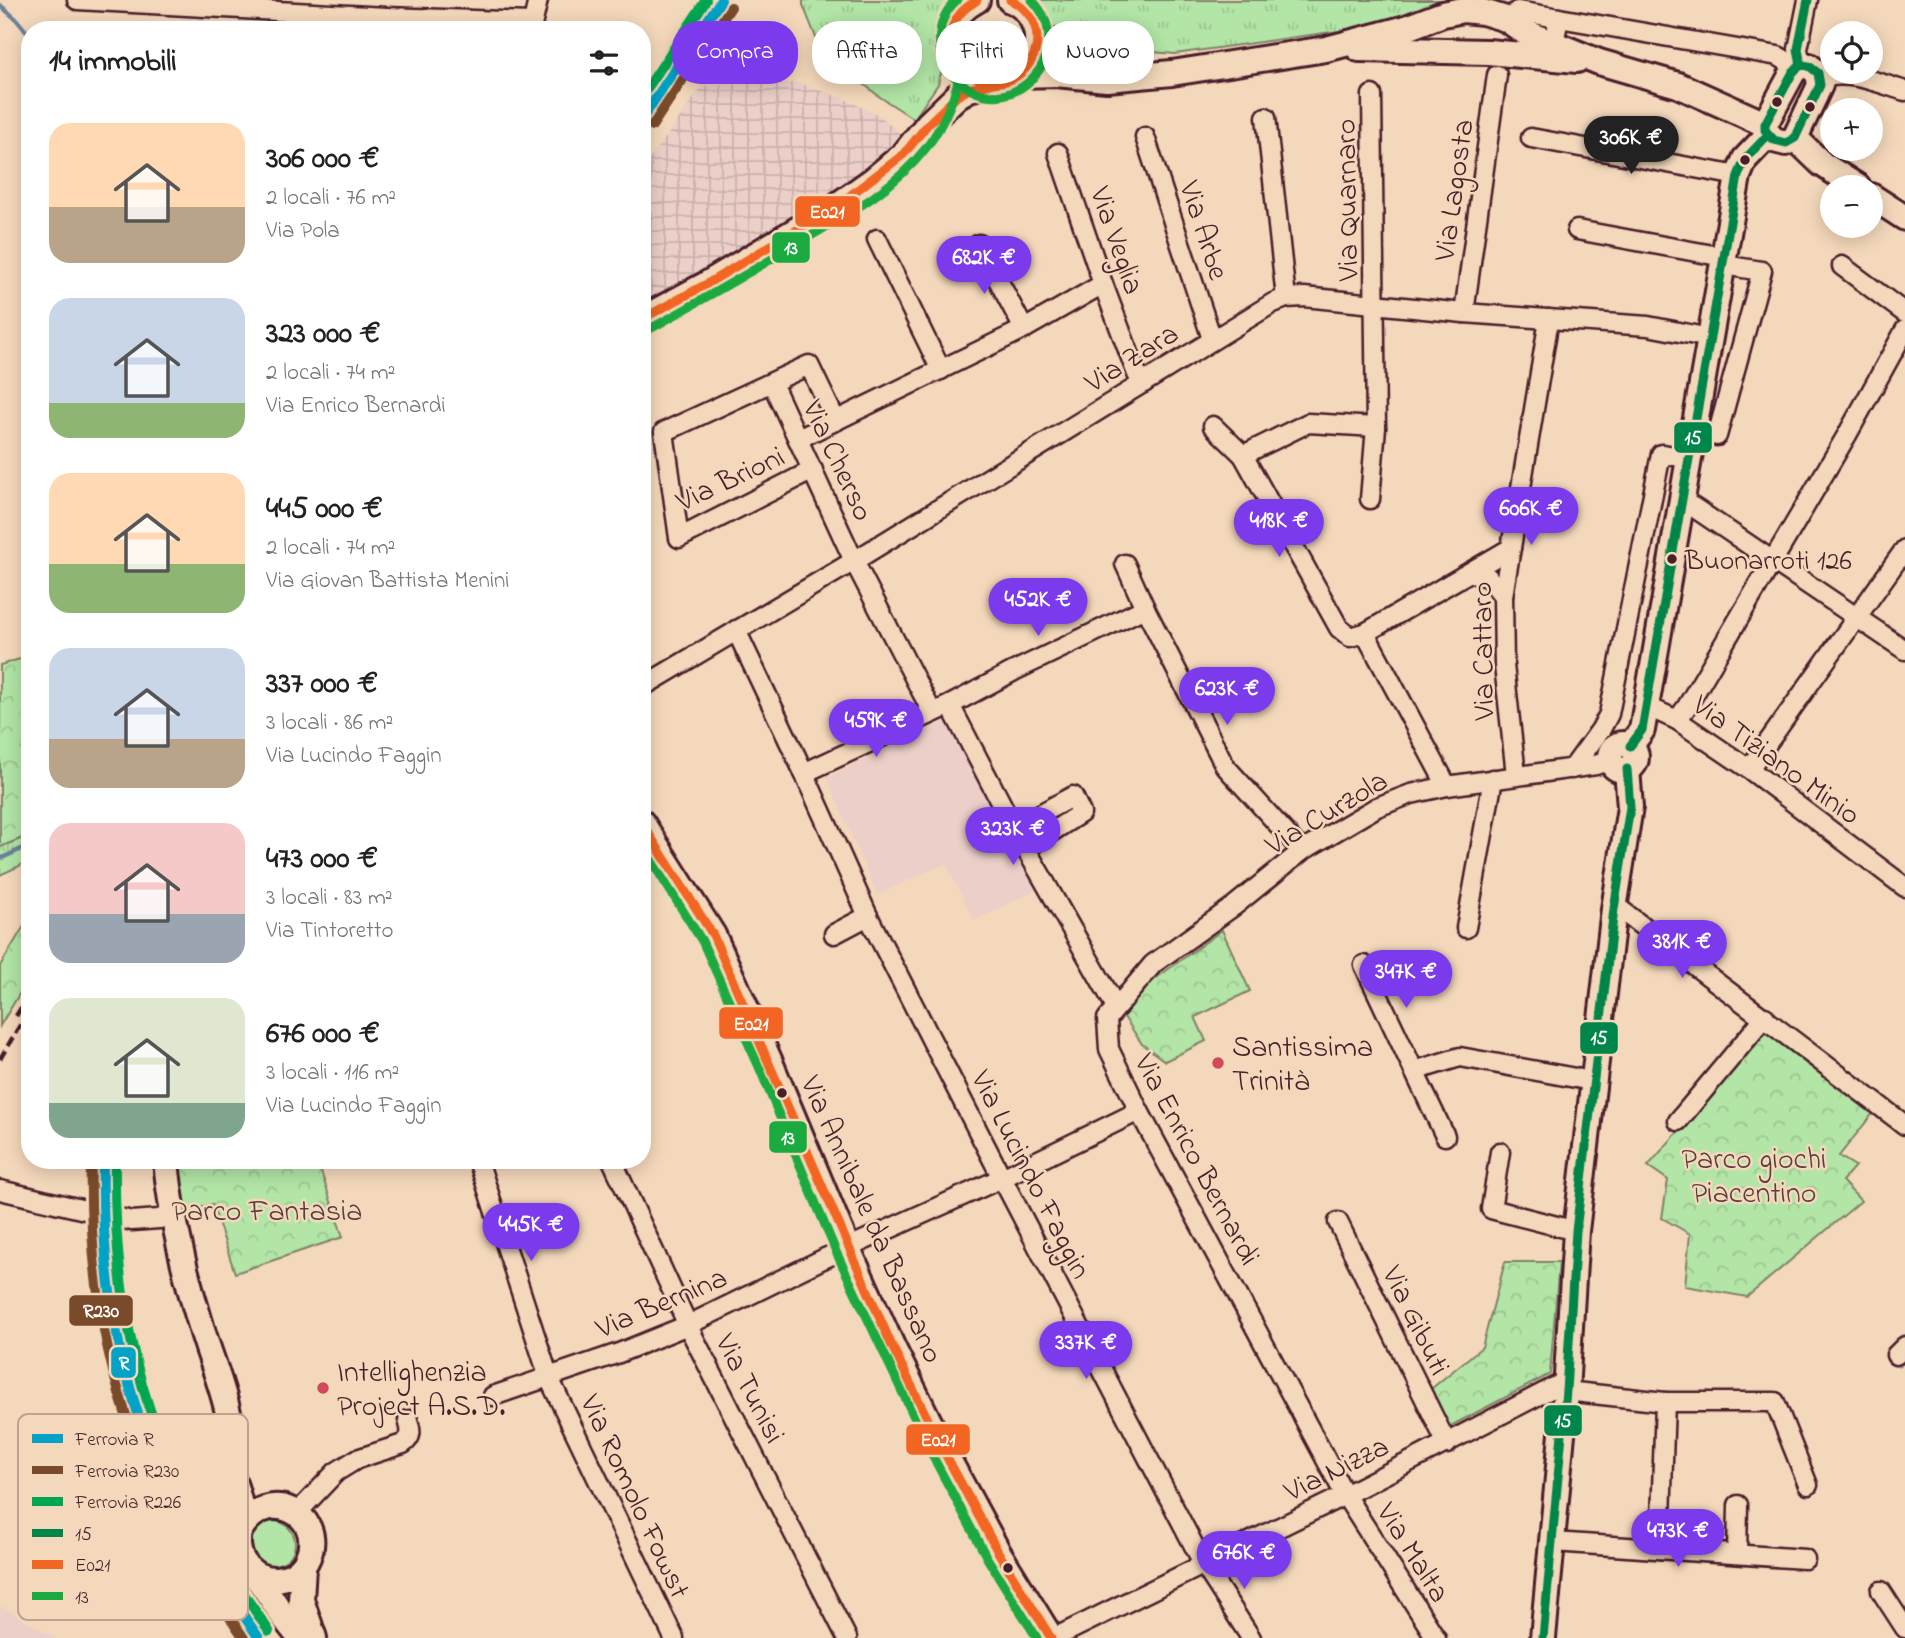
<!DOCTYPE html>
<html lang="it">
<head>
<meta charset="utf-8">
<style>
	body { margin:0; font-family:"Indie Flower",sans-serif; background:#f6f6f6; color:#222; height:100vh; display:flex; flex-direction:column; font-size:26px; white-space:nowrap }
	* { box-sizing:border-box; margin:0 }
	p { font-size:23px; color:#767676 }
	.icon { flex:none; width:38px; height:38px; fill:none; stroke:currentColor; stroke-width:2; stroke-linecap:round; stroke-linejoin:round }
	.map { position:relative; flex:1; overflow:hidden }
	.side { position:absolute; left:21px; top:21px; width:630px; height:1148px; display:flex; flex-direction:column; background:#fff; border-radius:28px; box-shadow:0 4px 18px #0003 }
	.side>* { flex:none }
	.top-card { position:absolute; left:672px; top:21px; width:665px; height:63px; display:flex; gap:14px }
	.controls { position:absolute; left:1820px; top:21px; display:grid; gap:14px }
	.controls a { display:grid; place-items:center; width:63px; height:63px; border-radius:50%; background:#fff; box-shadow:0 4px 18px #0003; font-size:35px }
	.price { position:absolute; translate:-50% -60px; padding:0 16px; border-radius:24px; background:#7c3aed; color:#fff; font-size:23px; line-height:46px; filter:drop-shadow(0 2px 4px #0008) }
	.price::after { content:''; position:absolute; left:50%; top:42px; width:21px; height:16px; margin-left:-10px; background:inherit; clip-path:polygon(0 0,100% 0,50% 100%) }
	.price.active { background:#222; color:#fff }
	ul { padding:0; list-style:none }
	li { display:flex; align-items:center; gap:21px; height:175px; padding:0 28px }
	li span { display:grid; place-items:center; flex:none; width:196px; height:140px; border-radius:21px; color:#555 }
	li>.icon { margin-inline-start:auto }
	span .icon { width:84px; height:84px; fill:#fffc; stroke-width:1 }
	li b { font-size:30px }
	h2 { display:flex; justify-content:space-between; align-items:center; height:84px; padding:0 28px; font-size:30px }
	.pill { padding:0 24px; border-radius:28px; background:#fff; box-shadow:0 4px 18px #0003; font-size:24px; line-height:63px }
	.pill.active { background:#7c3aed; color:#fff }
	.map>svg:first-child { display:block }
	.built { fill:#ebcfc8 }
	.industrial { fill:url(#industrial-grid) }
	.grass { fill:url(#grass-tufts); stroke:#7e8268; stroke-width:2 }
	.forest { fill:url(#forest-crowns); stroke:#7e8268; stroke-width:2 }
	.garden { fill:#b2e5a6; stroke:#7e8268; stroke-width:2 }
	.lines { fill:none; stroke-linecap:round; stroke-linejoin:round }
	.stream { stroke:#6d819b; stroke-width:4.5 }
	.street-casing { stroke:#4a1f2b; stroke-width:23 }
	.secondary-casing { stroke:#4a1f2b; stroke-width:30 }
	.street { stroke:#f4d8bb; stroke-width:18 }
	.secondary { stroke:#f4d8bb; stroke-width:24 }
	.rail { stroke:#4a1f2b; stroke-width:4.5; stroke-dasharray:10 5; stroke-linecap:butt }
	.bus-1-casing { stroke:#f4d8bb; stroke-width:14 }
	.bus-2-casing { stroke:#f4d8bb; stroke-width:14 }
	.bus-3-casing { stroke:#f4d8bb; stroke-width:14 }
	.bus-1 { stroke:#00854a; stroke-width:9 }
	.bus-2 { stroke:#f26522; stroke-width:9 }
	.bus-3 { stroke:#1baa40; stroke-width:9 }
	.rail-1-casing { stroke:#f4d8bb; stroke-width:16 }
	.rail-2-casing { stroke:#f4d8bb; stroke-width:16 }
	.rail-3-casing { stroke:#f4d8bb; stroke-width:16 }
	.rail-1 { stroke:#04a2c6; stroke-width:10 }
	.rail-2 { stroke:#7a4b2a; stroke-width:10 }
	.rail-3 { stroke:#00a651; stroke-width:10 }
	.bus-dot { fill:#4a1f2b; stroke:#f4d8bb; stroke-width:2.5 }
	.poi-dot { fill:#d1495b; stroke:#f4d8bb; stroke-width:2.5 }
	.labels { text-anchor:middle; stroke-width:5; stroke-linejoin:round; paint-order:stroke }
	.bus-label { font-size:28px; fill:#4a1f2b; stroke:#f4d8bb; text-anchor:start }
	.street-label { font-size:30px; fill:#4a1f2b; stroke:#f4d8bb }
	.poi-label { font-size:30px; fill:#4a1f2b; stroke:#f4d8bb; text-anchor:start }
	.park-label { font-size:30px; fill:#5a3d3d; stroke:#f4d8bb }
	.key { fill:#f4d8bb; stroke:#c1a090; stroke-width:2 }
	.key-label { font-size:19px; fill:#4a1f2b }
	.line-badge { stroke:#f4d8bb; stroke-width:2.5 }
	.badge-label { font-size:19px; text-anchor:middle; font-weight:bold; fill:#fff }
</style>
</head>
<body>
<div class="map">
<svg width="1905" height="1638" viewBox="0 0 1905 1638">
	<defs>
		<pattern id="industrial-grid" width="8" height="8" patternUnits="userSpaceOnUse" patternTransform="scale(1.75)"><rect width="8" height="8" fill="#ebcfc8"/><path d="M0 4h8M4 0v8" fill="none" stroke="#cbb1ac"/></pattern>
		<pattern id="grass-tufts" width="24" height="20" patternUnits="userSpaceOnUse" patternTransform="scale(1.75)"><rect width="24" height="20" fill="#b2e5a6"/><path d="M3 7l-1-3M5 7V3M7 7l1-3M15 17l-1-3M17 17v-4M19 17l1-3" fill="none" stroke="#9bc48f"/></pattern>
		<pattern id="forest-crowns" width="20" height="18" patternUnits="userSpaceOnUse" patternTransform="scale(1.75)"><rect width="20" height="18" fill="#b2e5a6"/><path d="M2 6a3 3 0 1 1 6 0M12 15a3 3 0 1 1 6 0" fill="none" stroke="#9bc48f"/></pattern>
	</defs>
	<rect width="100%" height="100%" fill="#f4d8bb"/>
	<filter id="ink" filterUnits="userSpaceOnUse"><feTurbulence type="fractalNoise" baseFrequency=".0143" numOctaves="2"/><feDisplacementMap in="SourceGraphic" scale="14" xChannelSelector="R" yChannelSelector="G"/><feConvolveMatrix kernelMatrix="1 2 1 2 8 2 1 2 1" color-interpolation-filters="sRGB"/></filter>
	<g filter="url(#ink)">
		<g class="built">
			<path d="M951,719L1039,888L974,921L946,863L877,895L827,778Z"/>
			<path d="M0,1606L56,1638H0Z"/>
		</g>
		<path class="industrial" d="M799,83L842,98L879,115L901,134L879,160L808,210L650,303L642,294V170L703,85Z"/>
		<g class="grass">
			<path d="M803,0H957L948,11L946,55L938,84L914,119L880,97L821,50L803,5Z"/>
			<path d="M1040,0H1445L1400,17L1339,31L1175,54L1097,47L1052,32L1045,8Z"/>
			<path d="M30,835V861L0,875V847Z"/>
		</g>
		<g class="forest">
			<path d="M30,656V835L0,847V665Z"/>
			<path d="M30,916V976L0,1026V966Z"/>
			<path d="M1222,930L1250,991L1195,1017L1206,1041L1165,1061L1142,1044L1124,1017L1131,1000L1159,976Z"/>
			<path d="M1766,1031L1874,1112L1839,1156L1855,1166L1842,1181L1861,1201L1747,1297L1685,1286L1690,1234L1662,1218L1668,1180L1648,1166Z"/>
			<path d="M174,1160H317L343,1237L235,1273L212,1204L179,1215Z"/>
			<path d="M1505,1262H1559L1550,1374L1441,1431L1426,1393L1482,1347Z"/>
		</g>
		<circle class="garden" cx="273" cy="1543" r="22"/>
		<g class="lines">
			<g class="stream">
				<path d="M0,5L16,19L30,36"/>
				<path d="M0,859L30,845"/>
			</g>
			<defs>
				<g id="street">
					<path d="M77,0L386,17L532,22"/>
					<path d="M1517,11L1559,18"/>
					<path d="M531,30L538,0"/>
					<path d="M1554,43L1559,18L1778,56L1797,67"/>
					<path d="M1801,65L1798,49L1808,0"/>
					<path d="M1820,78C1850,70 1876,82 1905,91"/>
					<path d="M1266,117L1286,298"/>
					<path d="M1145,137L1212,339"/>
					<path d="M1531,138L1738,176"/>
					<path d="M1058,153L1103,284L1137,374L1144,383"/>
					<path d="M1577,230L1724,257"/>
					<path d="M877,239L941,370"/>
					<path d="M979,244L1024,329"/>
					<path d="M1842,266L1905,313"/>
					<path d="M1464,313L1497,75"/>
					<path d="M772,383L854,561L932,712"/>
					<path d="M1213,426L1243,455L1339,628L1350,637L1365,633L1511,548"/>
					<path d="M1694,432L1717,436L1762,271L1723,265"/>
					<path d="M798,439L1024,329L1103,284"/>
					<path d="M1243,455L1308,423L1376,427"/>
					<path d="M813,470L679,538L664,432L809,365L836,421"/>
					<path d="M1370,499L1376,427L1372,95"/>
					<path d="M1680,505L1693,507L1905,650"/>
					<path d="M1125,564L1145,608L1225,766L1302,851"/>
					<path d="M1471,573L1488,577L1503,596"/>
					<path d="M736,630L804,773L868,916L1002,1178L1204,1565L1251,1638"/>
					<path d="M1365,633L1447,786"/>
					<path d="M642,687L854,561L1273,303L1286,298L1304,297L1464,313L1648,326L1710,338"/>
					<path d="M950,705L1014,828L1116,1007"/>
					<path d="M1646,706L1677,720L1749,769L1905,887"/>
					<path d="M1677,720L1686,708L1847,435L1905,330"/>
					<path d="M1572,769L1601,729L1609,714L1661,454L1689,458"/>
					<path d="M1749,769L1905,549"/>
					<path d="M804,773L950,705L1014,671L1145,608"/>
					<path d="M1516,775L1504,665L1503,596L1549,319"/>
					<path d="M1014,828L1073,796L1081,813L1025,849"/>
					<path d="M1614,909L1621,910L1905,1125"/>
					<path d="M1466,928L1493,779"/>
					<path d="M834,934L868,916"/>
					<path d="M1364,965L1414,1071"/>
					<path d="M1678,1121L1765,1017"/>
					<path d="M1445,1136L1414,1071L1460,1057L1592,1081"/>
					<path d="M1500,1152L1491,1209L1576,1231"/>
					<path d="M478,1160L549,1378L674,1638"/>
					<path d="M612,1160L692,1334L847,1638"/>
					<path d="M0,1190L132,1221L159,1219L172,1214"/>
					<path d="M1338,1222L1447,1444"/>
					<path d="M1896,1355L1905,1346"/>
					<path d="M1566,1391L1665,1402H1775L1808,1485"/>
					<path d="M493,1396L619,1353L688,1325L823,1259L1002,1178L1139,1111"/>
					<path d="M297,1513L336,1472L357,1459L403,1444C413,1437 411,1430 408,1420"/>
					<path d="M1553,1542L1805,1559"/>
					<path d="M1660,1549L1665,1402"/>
					<path d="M1737,1554L1738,1505"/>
					<path d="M1881,1591L1905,1628"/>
					<path d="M1054,1638L1345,1495L1566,1381"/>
					<path d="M1436,1638L1345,1495L1139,1111L1109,1049L1107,1019L1153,964L1234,906L1302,851L1377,807L1411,794L1447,786L1596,765L1610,760"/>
				</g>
				<g id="secondary">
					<path d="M977,0C914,33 979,115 1023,71C1032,62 1038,50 1037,37C1036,21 1026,6 1010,0"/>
					<path d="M1035,25C1054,53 1070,58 1102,65"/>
					<path d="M1359,49L1488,52L1577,60"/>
					<path d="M1801,65L1809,66L1818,73L1820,85L1795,138L1786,143L1774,140L1765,130V124L1793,72Z"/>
					<path d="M1019,75L1056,74L1107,79L1172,73L1326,49L1406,28L1443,14L1463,10L1483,12L1506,19L1525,32L1599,62L1678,85L1765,124"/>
					<path d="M1795,138L1822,164L1858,187"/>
					<path d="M1871,196L1905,218"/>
					<path d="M642,319L705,285L835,207L873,180L904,154L928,124L957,96L969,89L994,83"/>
					<circle cx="1623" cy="757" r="13"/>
					<path d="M1630,746L1642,730L1738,176L1745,159L1768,135"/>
					<path d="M642,823L713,935L770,1062L848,1249L892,1346L942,1448L998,1552L1051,1638"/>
					<path d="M166,1160C171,1217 184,1271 201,1326C210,1358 225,1391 230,1423C232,1435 227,1448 228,1460C230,1476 238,1491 240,1506C242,1525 232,1546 244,1563C260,1587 298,1583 308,1557C326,1514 266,1484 240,1530"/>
					<path d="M303,1566L301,1600L314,1638"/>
					<path d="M252,1572C271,1593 281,1618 301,1638"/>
					<path d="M1543,1638L1566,1391L1576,1231L1614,909L1630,807L1627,769"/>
				</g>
			</defs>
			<use href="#street" class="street-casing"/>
			<use href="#secondary" class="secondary-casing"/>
			<use href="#street" class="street"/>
			<use href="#secondary" class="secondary"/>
			<g class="rail">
				<path d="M16,1016L30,993"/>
				<path d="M0,1059L30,1008"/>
			</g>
			<defs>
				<g id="bus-1">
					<path d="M1801,65L1809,66L1818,73L1820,85L1795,138L1786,143L1774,140L1765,130V124L1793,72Z"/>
					<path d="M1801,65L1798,49L1808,0"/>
					<path d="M1630,746L1642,730L1738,176L1745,159L1768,135"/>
					<path d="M1543,1638L1566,1391L1576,1231L1614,909L1630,807L1627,769"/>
				</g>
				<g id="bus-2">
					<path d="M977,0C972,4 964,8 960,14C928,52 988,110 1026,68C1033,60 1037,49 1037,38C1036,20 1025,7 1010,0"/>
					<path d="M642,319L705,285L835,207L904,154L928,124L957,96L969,89L994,83"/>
					<path d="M642,823L713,935L892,1346L942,1448L998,1552L1051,1638"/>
				</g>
				<g id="bus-3">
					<path d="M957,0C943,12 938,29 940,48C941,60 949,71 958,80C1009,129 1082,52 1032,0"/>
					<path d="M648,330C697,303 745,275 792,247C839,219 892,192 926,148C947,121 958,89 964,55"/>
					<path d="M642,846L702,941L759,1067L837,1254L931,1453L987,1558L1037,1638"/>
				</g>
			</defs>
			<use href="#bus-1" class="bus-1-casing"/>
			<use href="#bus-2" class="bus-2-casing"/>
			<use href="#bus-3" class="bus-3-casing"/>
			<use href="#bus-1" class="bus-1"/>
			<use href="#bus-2" class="bus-2"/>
			<use href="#bus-3" class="bus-3"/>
			<defs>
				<g id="rail-1">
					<path d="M642,119L721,0"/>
					<path d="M103,1160C100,1290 123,1406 184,1521C206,1562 233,1600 259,1638"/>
				</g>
				<g id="rail-2">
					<path d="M652,126L731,7"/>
					<path d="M91,1160C88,1292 111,1408 173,1525C193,1565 219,1601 244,1638"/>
				</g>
				<g id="rail-3">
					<path d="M642,96L706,0"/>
					<path d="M115,1160C113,1288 135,1401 194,1514C216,1555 243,1593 269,1631"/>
				</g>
			</defs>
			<use href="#rail-1" class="rail-1-casing"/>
			<use href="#rail-2" class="rail-2-casing"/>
			<use href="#rail-3" class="rail-3-casing"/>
			<use href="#rail-1" class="rail-1"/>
			<use href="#rail-2" class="rail-2"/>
			<use href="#rail-3" class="rail-3"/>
		</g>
	</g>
	<g class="bus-dot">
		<circle cx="1777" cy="102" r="6"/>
		<circle cx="1810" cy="107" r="6"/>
		<circle cx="1745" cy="160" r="6"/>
		<circle cx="1672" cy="559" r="6"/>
		<circle cx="782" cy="1093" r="6"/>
		<circle cx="1008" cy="1568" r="6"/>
	</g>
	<g class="poi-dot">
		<circle cx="1218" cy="1063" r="7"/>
		<circle cx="323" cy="1388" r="7"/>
	</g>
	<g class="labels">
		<g class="bus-label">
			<text x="1685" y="569">Buonarroti 126</text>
		</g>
		<g class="street-label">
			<text transform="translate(1453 190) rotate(-82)" y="10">Via Lagosta</text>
			<text transform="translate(1346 200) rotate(-91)" y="10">Via Quarnaro</text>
			<text transform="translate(1205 230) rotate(72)" y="10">Via Arbe</text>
			<text transform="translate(1118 240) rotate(71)" y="10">Via Veglia</text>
			<text transform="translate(1131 357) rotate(-32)" y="10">Via Zara</text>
			<text transform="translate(839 460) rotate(65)" y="10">Via Cherso</text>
			<text transform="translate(730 478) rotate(-25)" y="10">Via Brioni</text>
			<text transform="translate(1482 651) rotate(-91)" y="10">Via Cattaro</text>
			<text transform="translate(1777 759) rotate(36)" y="10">Via Tiziano Minio</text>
			<text transform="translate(1326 812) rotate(-31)" y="10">Via Curzola</text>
			<text transform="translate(1198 1159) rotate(62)" y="10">Via Enrico Bernardi</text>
			<text transform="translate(1032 1174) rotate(63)" y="10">Via Lucindo Faggin</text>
			<text transform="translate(873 1219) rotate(66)" y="10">Via Annibale da Bassano</text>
			<text transform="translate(661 1302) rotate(-23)" y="10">Via Bernina</text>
			<text transform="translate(1417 1320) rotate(64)" y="10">Via Gibuti</text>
			<text transform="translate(751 1388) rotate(63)" y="10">Via Tunisi</text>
			<text transform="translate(1336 1468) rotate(-26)" y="10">Via Nizza</text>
			<text transform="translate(636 1496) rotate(65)" y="10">Via Romolo Fowst</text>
			<text transform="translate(1414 1552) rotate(58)" y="10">Via Malta</text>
		</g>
		<g class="poi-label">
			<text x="1232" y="1056">Santissima<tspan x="1232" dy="34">Trinità</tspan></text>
			<text x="337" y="1381">Intellighenzia<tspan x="337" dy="34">Project A.S.D.</tspan></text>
		</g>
		<g class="park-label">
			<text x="1754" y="1168">Parco giochi<tspan x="1754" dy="34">Piacentino</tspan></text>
			<text x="267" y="1220">Parco Fantasia</text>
		</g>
	</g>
	<rect x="18" y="1414" width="230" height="206" rx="10" class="key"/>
	<rect x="32" y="1434" width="31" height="9" fill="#04a2c6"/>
	<rect x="32" y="1466" width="31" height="8" fill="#7a4b2a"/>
	<rect x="32" y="1497" width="31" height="9" fill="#00a651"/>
	<rect x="32" y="1529" width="31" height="8" fill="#00854a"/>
	<rect x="32" y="1560" width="31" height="9" fill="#f26522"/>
	<rect x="32" y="1592" width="31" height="8" fill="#1baa40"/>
	<g class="key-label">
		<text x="75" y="1445">Ferrovia R</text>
		<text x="75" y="1477">Ferrovia R230</text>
		<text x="75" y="1508">Ferrovia R226</text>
		<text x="75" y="1540">15</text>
		<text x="75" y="1571">E021</text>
		<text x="75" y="1603">13</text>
	</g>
	<g class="line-badge">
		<rect x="794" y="195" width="67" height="33" rx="7" fill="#f26522"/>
		<rect x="771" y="231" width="40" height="33" rx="7" fill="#1baa40"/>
		<rect x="1673" y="421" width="40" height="33" rx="7" fill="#00854a"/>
		<rect x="718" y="1006" width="66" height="34" rx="7" fill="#f26522"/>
		<rect x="1579" y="1021" width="40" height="34" rx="7" fill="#00854a"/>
		<rect x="768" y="1120" width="40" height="34" rx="7" fill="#1baa40"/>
		<rect x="68" y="1294" width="66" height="33" rx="7" fill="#7a4b2a"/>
		<rect x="110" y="1346" width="27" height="33" rx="7" fill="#04a2c6"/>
		<rect x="1543" y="1404" width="40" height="33" rx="7" fill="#00854a"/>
		<rect x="905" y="1423" width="66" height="33" rx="7" fill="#f26522"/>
	</g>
	<g class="badge-label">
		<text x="827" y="218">E021</text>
		<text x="791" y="254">13</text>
		<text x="1693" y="444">15</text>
		<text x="751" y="1030">E021</text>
		<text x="1599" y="1044">15</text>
		<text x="788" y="1144">13</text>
		<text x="101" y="1317">R230</text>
		<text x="124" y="1369">R</text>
		<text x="1563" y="1427">15</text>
		<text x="938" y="1446">E021</text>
	</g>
</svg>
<div class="controls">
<a><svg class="icon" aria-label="locate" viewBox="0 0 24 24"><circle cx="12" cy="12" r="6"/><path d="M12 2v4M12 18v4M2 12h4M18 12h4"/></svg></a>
<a>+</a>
<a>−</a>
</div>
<b class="price active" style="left:1631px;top:176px">306K €</b>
<b class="price" style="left:984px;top:296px">682K €</b>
<b class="price" style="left:1531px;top:547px">606K €</b>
<b class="price" style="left:1279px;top:559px">418K €</b>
<b class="price" style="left:1038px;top:638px">452K €</b>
<b class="price" style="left:1227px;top:727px">623K €</b>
<b class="price" style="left:876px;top:759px">459K €</b>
<b class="price" style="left:1013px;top:867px">323K €</b>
<b class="price" style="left:1682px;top:980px">381K €</b>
<b class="price" style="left:1406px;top:1010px">347K €</b>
<b class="price" style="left:531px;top:1263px">445K €</b>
<b class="price" style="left:1086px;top:1381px">337K €</b>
<b class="price" style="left:1678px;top:1569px">473K €</b>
<b class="price" style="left:1244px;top:1591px">676K €</b>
<div class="top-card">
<a class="pill active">Compra</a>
<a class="pill">Affitta</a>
<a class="pill">Filtri</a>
<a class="pill">Nuovo</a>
</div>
<section class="side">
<h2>14 immobili<svg class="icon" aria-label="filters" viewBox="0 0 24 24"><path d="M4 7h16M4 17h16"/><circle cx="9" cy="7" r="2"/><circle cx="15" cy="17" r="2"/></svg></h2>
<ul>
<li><span style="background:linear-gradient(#ffd9b3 60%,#b9a48a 0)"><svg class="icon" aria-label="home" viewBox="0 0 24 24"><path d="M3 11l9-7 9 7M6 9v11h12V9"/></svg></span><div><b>306 000 €</b><p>2 locali · 76 m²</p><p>Via Pola</p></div></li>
<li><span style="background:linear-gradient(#c9d6e8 75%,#8fb573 0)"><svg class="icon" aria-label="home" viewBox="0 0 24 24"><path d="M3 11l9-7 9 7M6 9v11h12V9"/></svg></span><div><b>323 000 €</b><p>2 locali · 74 m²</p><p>Via Enrico Bernardi</p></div></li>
<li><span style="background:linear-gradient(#ffd9b3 65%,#8fb573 0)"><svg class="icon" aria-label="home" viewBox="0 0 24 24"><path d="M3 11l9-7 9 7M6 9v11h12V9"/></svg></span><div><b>445 000 €</b><p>2 locali · 74 m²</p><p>Via Giovan Battista Menini</p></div></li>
<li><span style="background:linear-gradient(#c9d6e8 65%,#b9a48a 0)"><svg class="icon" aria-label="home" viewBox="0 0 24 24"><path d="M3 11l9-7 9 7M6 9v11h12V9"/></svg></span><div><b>337 000 €</b><p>3 locali · 86 m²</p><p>Via Lucindo Faggin</p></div></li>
<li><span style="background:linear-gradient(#f6c9c9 65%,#9aa5b1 0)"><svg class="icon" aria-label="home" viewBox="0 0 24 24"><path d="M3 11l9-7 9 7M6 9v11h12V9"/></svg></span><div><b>473 000 €</b><p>3 locali · 83 m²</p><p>Via Tintoretto</p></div></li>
<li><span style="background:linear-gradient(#dfe7d0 75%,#7fa58c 0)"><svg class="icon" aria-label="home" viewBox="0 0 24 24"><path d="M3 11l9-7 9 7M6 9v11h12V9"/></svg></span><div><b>676 000 €</b><p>3 locali · 116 m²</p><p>Via Lucindo Faggin</p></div></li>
</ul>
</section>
</div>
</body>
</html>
